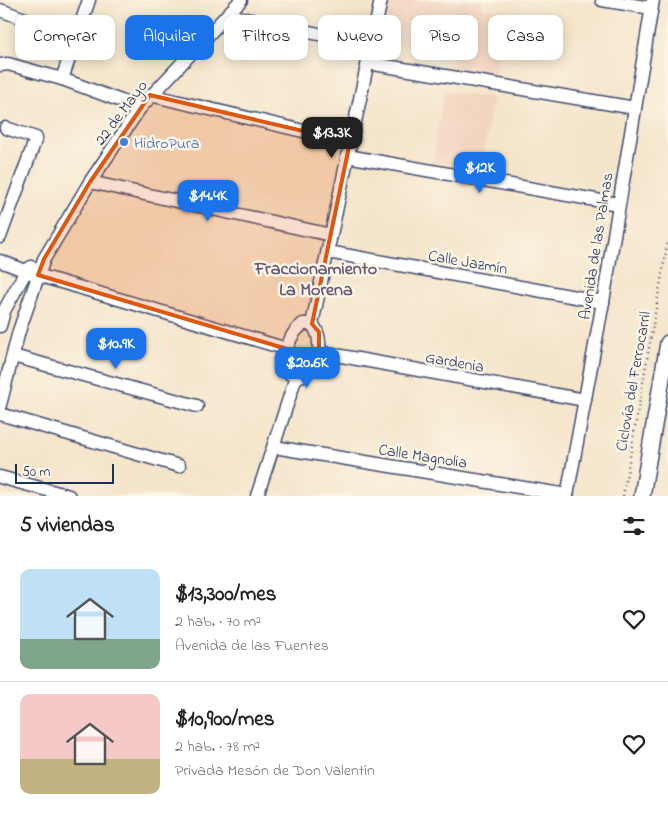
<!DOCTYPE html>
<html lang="es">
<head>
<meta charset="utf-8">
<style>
	body { margin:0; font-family:"Indie Flower",sans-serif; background:#f2f2f2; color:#222; height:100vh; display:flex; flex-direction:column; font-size:19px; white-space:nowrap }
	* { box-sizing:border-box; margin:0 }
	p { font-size:16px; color:#767676 }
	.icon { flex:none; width:28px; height:28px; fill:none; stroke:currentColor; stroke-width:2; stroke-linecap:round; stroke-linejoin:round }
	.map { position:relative; height:496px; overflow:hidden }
	.drawer { display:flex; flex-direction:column; background:#fff; flex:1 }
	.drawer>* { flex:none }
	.top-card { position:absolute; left:15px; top:15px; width:639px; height:45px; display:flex; gap:10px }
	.scale { position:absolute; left:15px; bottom:12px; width:99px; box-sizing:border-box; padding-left:5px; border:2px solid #1b2f5e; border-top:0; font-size:14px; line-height:18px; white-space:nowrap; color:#1b2f5e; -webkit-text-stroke:4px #fcf5e5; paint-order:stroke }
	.price { position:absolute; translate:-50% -42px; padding:0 11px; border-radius:10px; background:#1a73e8; color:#fff; font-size:16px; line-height:32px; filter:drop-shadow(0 1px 2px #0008) }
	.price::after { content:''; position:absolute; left:50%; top:30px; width:15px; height:11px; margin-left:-8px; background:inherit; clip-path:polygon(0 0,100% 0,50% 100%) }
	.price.current { background:#222; color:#fff }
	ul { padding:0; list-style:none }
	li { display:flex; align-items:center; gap:15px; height:125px; padding:0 20px }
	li+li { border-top:1px solid #e0e0e0 }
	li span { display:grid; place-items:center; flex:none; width:140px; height:100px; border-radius:10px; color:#555 }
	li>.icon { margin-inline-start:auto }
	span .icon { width:60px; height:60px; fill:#fffc; stroke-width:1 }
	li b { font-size:21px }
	h2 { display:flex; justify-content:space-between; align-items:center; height:60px; padding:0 20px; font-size:21px }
	.tag { padding:0 18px; border-radius:10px; background:#fff; box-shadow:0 2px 12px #0003; font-size:18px; line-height:45px }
	.tag.current { background:#1a73e8; color:#fff }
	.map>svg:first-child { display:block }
	.built { fill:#f3d4bf }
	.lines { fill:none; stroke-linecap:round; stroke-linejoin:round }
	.minor-casing { stroke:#3c4a6e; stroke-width:15 }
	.tertiary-casing { stroke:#3c4a6e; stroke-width:18 }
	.path { stroke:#3c4a6e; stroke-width:2.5; stroke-dasharray:1 4; stroke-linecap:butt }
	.minor { stroke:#fff; stroke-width:12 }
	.tertiary { stroke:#fff; stroke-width:15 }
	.marked { fill:#de5710; fill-opacity:0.2; stroke:#de5710; stroke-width:4; stroke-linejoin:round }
	.shop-dot { fill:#3f7fe0; stroke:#fcf5e5; stroke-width:2 }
	.labels { text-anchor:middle; stroke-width:5; stroke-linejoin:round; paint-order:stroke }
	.street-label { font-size:16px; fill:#1b2f5e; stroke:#fcf5e5 }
	.shop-label { font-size:16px; fill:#366cbe; stroke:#fcf5e5; text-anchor:start }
	.neighbourhood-label { font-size:18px; font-weight:bold; fill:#625a77; stroke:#fcf5e5 }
</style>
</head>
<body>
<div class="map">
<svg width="668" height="496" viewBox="0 0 668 496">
	<rect width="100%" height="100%" fill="#fcf5e5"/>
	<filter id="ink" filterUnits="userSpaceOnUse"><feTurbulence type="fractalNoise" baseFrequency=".02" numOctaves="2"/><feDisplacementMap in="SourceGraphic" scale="10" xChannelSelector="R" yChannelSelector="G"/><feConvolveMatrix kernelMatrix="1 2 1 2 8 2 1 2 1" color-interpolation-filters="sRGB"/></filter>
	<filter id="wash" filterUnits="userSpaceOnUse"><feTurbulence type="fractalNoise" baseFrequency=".0096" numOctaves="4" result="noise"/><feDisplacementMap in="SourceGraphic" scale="20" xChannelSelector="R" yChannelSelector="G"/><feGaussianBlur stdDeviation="1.12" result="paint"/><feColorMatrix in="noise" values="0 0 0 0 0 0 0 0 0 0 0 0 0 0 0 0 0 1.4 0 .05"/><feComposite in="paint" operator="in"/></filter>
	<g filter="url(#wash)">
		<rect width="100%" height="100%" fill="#f5e5cb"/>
		<g class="built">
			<path d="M390,0H482L481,7L506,11L494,80L450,72L454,55L382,40Z"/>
			<path d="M444,92L493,98L480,173L432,163Z"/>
		</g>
	</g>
	<g filter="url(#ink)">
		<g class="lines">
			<defs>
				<g id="minor">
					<path d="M602,0L651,8"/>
					<path d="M0,10L25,19"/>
					<path d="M227,15L372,45"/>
					<path d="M368,63L635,108"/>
					<path d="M0,65L8,64L62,79L140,108"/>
					<path d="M62,79L89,0"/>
					<path d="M150,95L350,142"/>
					<path d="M347,156L618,204"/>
					<path d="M90,182L331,235"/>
					<path d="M0,237L36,138L6,128"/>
					<path d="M328,252L603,302"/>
					<path d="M0,261L34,274L287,349"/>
					<path d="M303,324H312C326,340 319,373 296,377L289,373C284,354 287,336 303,324Z"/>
					<path d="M312,324L381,0"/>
					<path d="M0,326L4,311L26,271L31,267"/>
					<path d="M319,352L585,400"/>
					<path d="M13,356L197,406"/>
					<path d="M0,405L19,331L44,259L90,182L140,108L241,0"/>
					<path d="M0,414L179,466"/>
					<path d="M274,447L567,495"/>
					<path d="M0,477L69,496"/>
					<path d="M257,496L296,377"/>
					<path d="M567,496L603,302L653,0"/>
				</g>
				<path id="tertiary" d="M642,496L668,343"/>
			</defs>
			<use href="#minor" class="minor-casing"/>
			<use href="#tertiary" class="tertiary-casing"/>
			<path class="path" d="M623,496L668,240"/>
			<use href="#minor" class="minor"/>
			<use href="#tertiary" class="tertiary"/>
		</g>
	</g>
	<path class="marked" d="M150,95L350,142L312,324L319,332V352L304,375L289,373L287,349L38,275L44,259L90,182Z"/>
	<circle class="shop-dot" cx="124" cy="142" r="5"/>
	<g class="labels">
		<g class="street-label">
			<text transform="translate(120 112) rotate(-53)" y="6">22 de Mayo</text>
			<text transform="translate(595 246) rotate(-81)" y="6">Avenida de las Palmas</text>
			<text transform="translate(468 261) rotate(10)" y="6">Calle Jazmín</text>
			<text transform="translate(455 361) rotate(10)" y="6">Gardenia</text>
			<text transform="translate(632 381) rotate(-80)" y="6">Ciclovía del Ferrocarril</text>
			<text transform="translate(423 455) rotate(9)" y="6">Calle Magnolia</text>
		</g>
		<g class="shop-label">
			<text x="134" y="148">HidroPura</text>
		</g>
		<g class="neighbourhood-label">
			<text x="316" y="274">Fraccionamiento<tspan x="316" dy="21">La Morena</tspan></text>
		</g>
	</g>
</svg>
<div class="scale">50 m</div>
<b class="price current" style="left:332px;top:159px">$13.3K</b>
<b class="price" style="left:480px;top:194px">$12K</b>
<b class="price" style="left:208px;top:222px">$14.4K</b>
<b class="price" style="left:116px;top:370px">$10.9K</b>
<b class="price" style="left:307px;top:389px">$20.6K</b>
<div class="top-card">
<a class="tag">Comprar</a>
<a class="tag current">Alquilar</a>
<a class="tag">Filtros</a>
<a class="tag">Nuevo</a>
<a class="tag">Piso</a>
<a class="tag">Casa</a>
</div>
</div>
<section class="drawer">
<h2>5 viviendas<svg class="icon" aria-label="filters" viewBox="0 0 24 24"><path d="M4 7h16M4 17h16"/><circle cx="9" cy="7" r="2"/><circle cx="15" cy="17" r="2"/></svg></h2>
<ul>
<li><span style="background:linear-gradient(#bfe0f5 70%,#7fa58c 0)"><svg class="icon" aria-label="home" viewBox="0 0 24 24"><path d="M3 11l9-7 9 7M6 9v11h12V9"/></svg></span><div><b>$13,300/mes</b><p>2 hab. · 70 m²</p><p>Avenida de las Fuentes</p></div><svg class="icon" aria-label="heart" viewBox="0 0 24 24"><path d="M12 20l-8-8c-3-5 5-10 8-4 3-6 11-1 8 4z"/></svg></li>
<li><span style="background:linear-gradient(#f6c9c9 65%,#c2b280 0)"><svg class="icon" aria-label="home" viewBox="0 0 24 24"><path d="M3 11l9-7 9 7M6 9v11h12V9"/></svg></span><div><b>$10,900/mes</b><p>2 hab. · 78 m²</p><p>Privada Mesón de Don Valentín</p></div><svg class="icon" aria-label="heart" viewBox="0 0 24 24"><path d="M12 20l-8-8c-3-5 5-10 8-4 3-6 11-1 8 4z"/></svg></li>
</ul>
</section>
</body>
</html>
